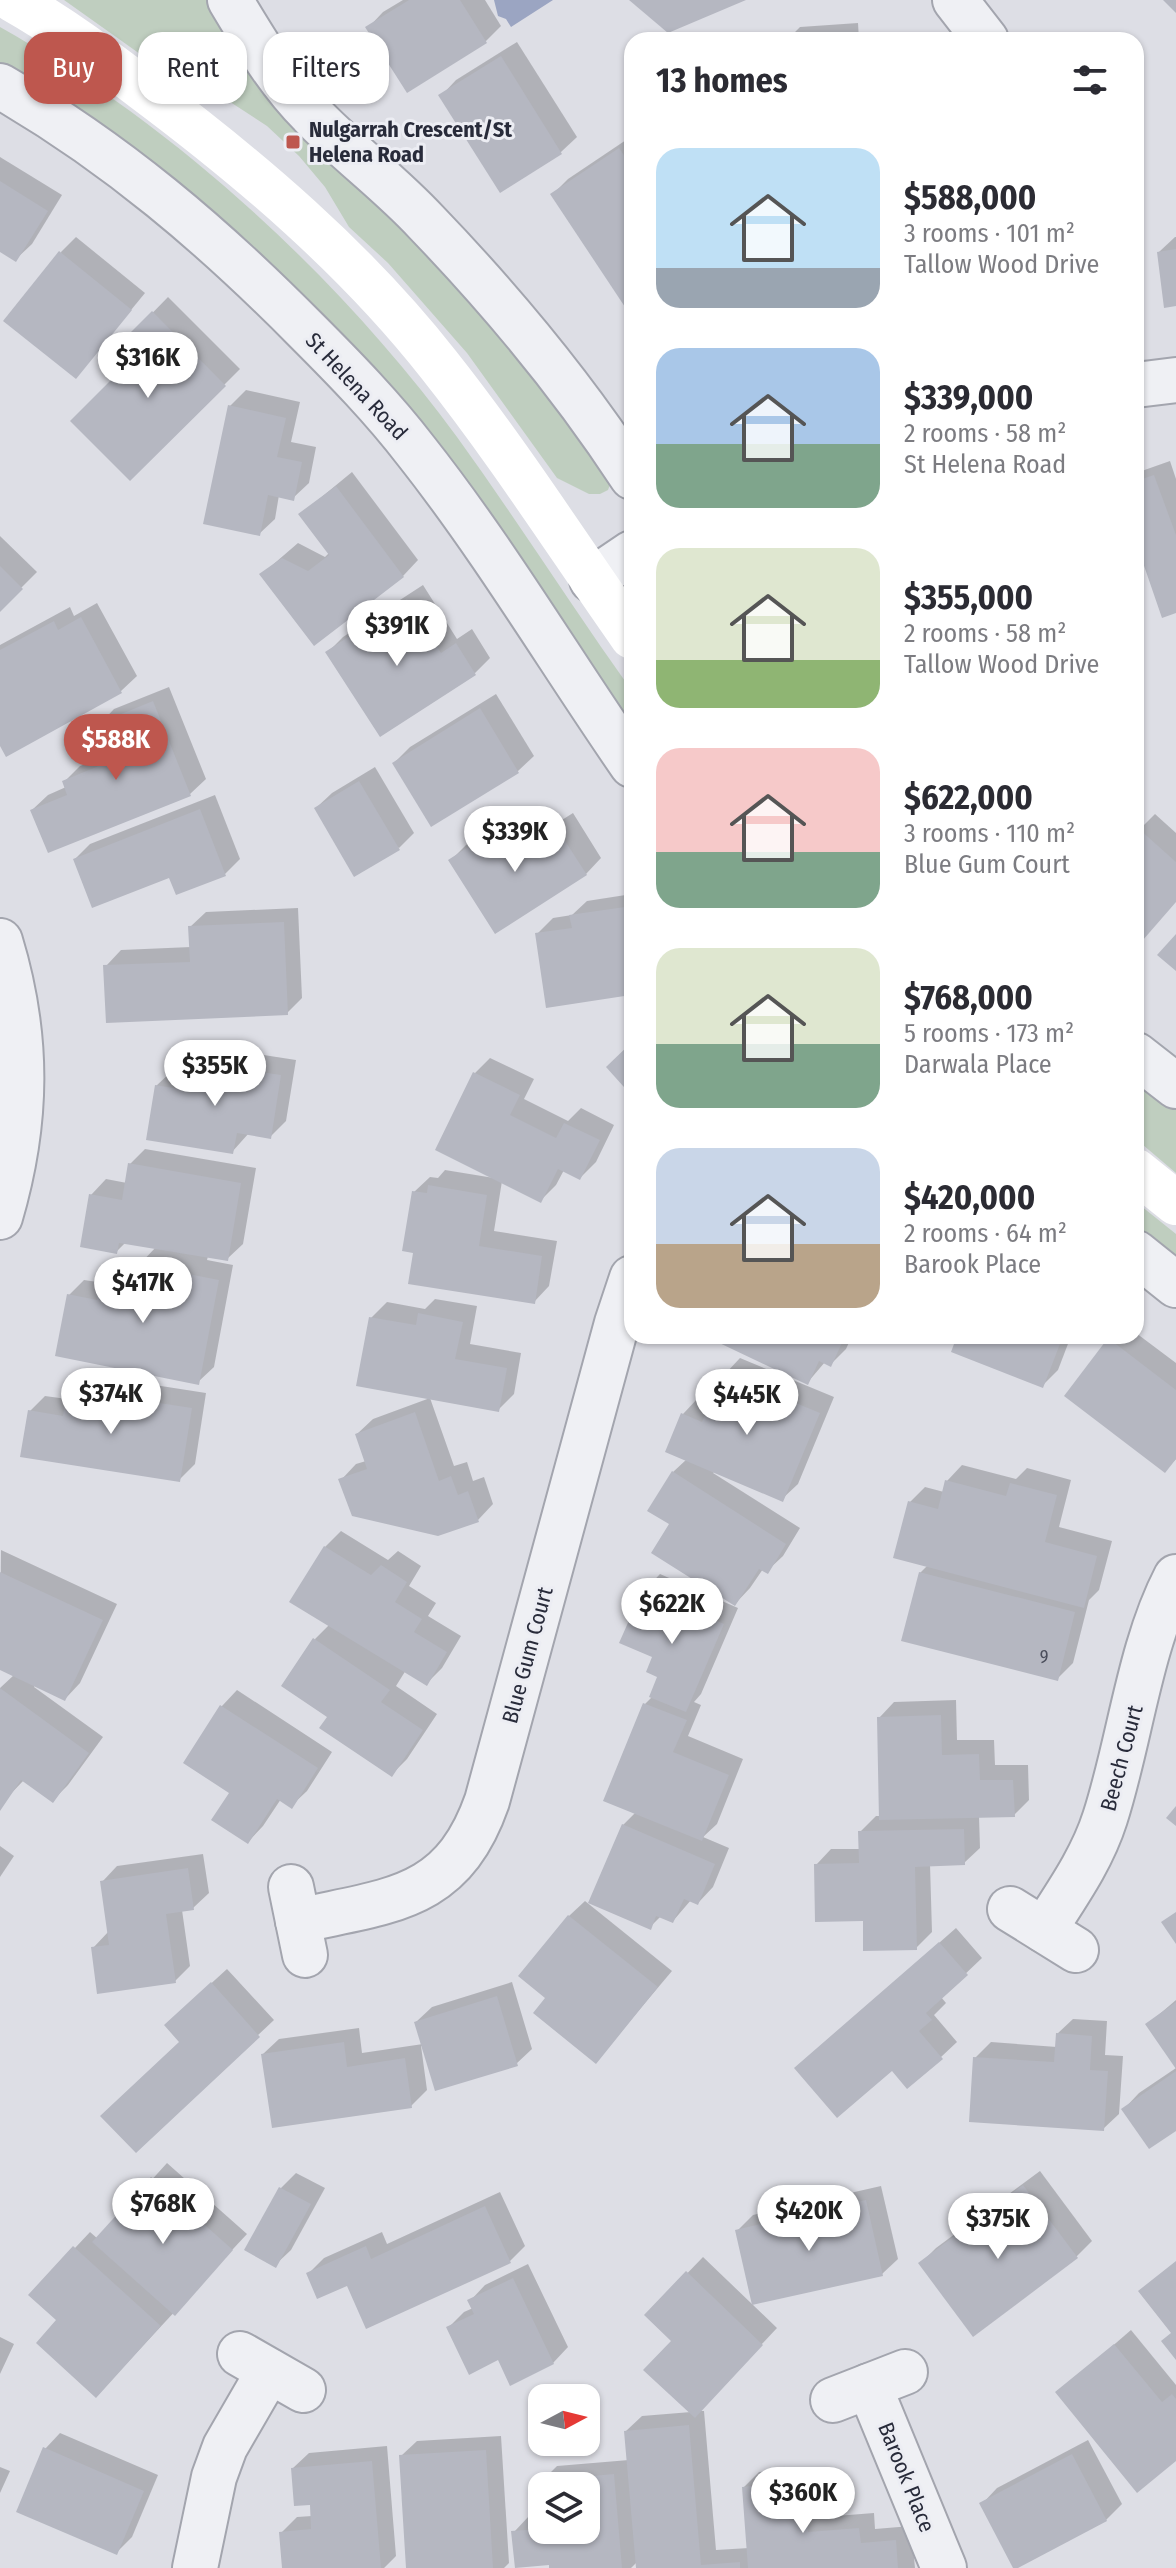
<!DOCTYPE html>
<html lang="en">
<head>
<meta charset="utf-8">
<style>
	body { margin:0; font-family:"Fira Sans Condensed",sans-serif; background:#f2f2f3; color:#2b2b33; height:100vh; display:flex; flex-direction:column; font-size:30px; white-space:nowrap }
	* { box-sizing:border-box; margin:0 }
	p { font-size:26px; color:#7c7c81 }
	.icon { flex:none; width:44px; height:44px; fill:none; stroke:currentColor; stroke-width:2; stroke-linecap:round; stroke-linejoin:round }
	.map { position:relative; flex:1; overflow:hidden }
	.side { position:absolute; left:624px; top:32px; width:520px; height:1312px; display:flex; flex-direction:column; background:#fff; border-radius:24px; box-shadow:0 2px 6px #0004 }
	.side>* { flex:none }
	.hud { position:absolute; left:24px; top:32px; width:480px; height:72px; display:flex; gap:16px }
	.needle { width:52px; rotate:83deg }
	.fabs { position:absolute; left:528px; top:2384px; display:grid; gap:16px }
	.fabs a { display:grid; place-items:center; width:72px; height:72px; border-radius:16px; background:#fff; box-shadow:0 2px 6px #0004; font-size:40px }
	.price { position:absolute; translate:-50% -68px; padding:0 18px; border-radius:28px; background:#fff; color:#222; font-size:26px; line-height:52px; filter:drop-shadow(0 2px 4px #0008) }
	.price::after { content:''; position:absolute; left:50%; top:48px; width:24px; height:18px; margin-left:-12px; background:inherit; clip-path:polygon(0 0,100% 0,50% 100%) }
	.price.on { background:#be574e; color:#fff }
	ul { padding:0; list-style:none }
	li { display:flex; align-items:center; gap:24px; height:200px; padding:0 32px }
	li span { display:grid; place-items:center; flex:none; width:224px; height:160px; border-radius:24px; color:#555 }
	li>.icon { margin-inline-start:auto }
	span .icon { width:96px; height:96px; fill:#fffc; stroke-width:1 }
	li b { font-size:34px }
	h2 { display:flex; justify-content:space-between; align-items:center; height:96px; padding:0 32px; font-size:34px }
	.pill { padding:0 28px; border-radius:24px; background:#fff; box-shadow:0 2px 6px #0004; font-size:28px; line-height:72px }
	.pill.on { background:#be574e; color:#fff }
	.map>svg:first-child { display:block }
	.green { fill:#bfcebf }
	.water { fill:#9ba5c2 }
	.shadow { fill:#0003 }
	.building { fill:#b5b7c1 }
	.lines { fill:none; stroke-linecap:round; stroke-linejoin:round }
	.street-casing { stroke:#a3a5ae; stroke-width:48 }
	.street { stroke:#eff0f4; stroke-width:44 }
	.secondary { stroke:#fff; stroke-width:44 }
	.poi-dot { fill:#be574e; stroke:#ecedf3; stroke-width:3 }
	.labels { text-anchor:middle; stroke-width:6; stroke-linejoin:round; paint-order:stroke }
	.number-label { font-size:18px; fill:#4b4e5c }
	.poi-label { font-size:22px; font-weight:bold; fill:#282b3a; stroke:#ecedf3; text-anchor:start }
	.street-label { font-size:22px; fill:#282b3a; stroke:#ecedf3 }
</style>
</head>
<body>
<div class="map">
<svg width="1176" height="2568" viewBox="0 0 1176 2568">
	<rect width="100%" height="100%" fill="#dddee5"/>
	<g class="green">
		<path d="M64,0H210L359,179L535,372L611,482L608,490L600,494H589L557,478L467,353L388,263L349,227L325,187L299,156L267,126L221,96L206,89L178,81Z"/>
		<path d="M0,27C173,124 339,276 457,437C517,520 572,607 632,691V736L519,560L0,65Z"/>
		<path d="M1136,1077L1176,1107V1173L1136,1139Z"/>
		<path d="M1136,1202L1176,1234V1263L1136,1232Z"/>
	</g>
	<path class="water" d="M494,0H553L511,27L506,19L498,16Z"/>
	<g class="shadow">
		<path d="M403,0H485L501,26L486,41L368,28L383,12Z"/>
		<path d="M858,23L859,40L913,36V40H787L800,27Z"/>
		<path d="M517,42L577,137L561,152L500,190L441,96L456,80Z"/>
		<path d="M632,136V304L553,194L568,179Z"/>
		<path d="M0,157L62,195L32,244L16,259L0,249Z"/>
		<path d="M76,237L145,293L76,377L61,252Z"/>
		<path d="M1175,237H1176V304L1159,252Z"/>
		<path d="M168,297L240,369L130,479L72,421L142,352L128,338Z"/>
		<path d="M246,390L300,402L291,442L316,447L309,483L293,498L279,495L275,519L259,534L230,406Z"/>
		<path d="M1170,461L1176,479V611L1142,554L1136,556V473Z"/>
		<path d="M352,472L418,560L403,576L262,574L298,543L325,557L329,553L301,514Z"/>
		<path d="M0,536L37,572L0,609Z"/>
		<path d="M423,585L457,639L472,629L490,658L475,673L328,652L343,637Z"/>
		<path d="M97,603L137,676L121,691L0,742V645L70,607L74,616Z"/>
		<path d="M169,687L206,779L190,794L32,810L48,795L66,787L64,782L80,766L111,754L99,725L114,709Z"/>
		<path d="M496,694L534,756L518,771L432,824L394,763L410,747Z"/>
		<path d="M375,767L414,833L399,848L316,808L332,793Z"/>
		<path d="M1136,782L1142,787L1136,795Z"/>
		<path d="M215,795L240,859L225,874L170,875L75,859L90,844Z"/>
		<path d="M522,809L538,835L573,813L601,858L586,874L451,860L466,845Z"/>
		<path d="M1155,814L1176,833V901L1137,944L1136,833Z"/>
		<path d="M632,894V991L630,993L537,934L553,918L572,915L587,901Z"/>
		<path d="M298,908L302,998L287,1013L106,966L121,950L191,947L190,927L206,912Z"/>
		<path d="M207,1046L296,1060L286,1121L270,1137L249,1133L232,1152L156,1086L172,1071L189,1074L191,1062Z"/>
		<path d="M490,1058L534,1079L524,1099L568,1121L581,1108L614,1125L596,1162L580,1178L564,1170L556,1185L541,1200L502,1181L494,1231L557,1241L549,1286L534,1302L415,1252L414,1192L430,1177L438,1178L445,1170L494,1178L475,1073Z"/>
		<path d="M145,1149L256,1168L243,1244L227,1259L208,1256L207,1260L233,1265L214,1367L198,1382L69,1295L84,1280L104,1283L118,1270L137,1274L139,1265L156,1247L126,1242L116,1252L91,1195L106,1179L127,1183L130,1164Z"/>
		<path d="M435,1299L477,1306L470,1344L521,1353L514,1394L498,1410L371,1318L387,1302L425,1309Z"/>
		<path d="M1136,1333L1176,1363V1459L1165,1470L1110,1340L1114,1336H1136Z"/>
		<path d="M715,1336H852L846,1349L830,1365L825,1362L808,1382Z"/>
		<path d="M959,1336H1071L1058,1370L1042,1386Z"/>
		<path d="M740,1358L834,1397L798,1484L782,1499L715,1471L713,1473L800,1528L783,1556L767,1571L763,1569L750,1588L734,1605L672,1524L673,1472L687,1459L667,1451L683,1414L698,1398L712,1404L725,1374Z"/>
		<path d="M84,1374L206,1393L195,1464L179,1480L30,1411L45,1396L67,1399L69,1390Z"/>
		<path d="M430,1398L454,1466L467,1462L473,1481L484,1477L493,1504L478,1520L341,1480L356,1464L366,1461L357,1434L373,1419Z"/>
		<path d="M962,1465L1016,1479L1027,1468L1071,1480L1059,1527L1112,1541L1099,1590L1089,1600L1073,1663L1057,1679L920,1573L928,1565L910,1502L925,1487L944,1492L947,1481Z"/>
		<path d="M341,1531L388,1560L398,1551L421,1566L409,1586L436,1603L428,1616L461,1636L442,1668L427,1683L406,1670L396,1686L437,1714L407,1759L392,1774L330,1717L315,1639L330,1624L292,1601L325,1547Z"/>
		<path d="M1,1550L117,1604L80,1683L65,1699L35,1685L34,1687L103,1737L68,1785L53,1800L24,1780L0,1805V1688L14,1675L0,1668Z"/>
		<path d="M660,1574L738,1608L701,1694L694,1702L701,1705L688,1736L743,1759L717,1824L703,1837L729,1848L713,1887L698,1903L691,1900L673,1921L661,1916L650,1927L623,1825L636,1812L645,1704L653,1696L660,1676L645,1590Z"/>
		<path d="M237,1690L332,1752L307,1791L291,1806L281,1799L263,1826L248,1842L232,1792L186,1763L222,1706Z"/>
		<path d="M956,1700L957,1740H994L995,1765H1028L1029,1800L1014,1815L979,1816L980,1848L964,1863L930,1864L932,1932L916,1948L865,1919L816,1865L831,1849H861L860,1832L876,1816H881L879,1718L894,1702Z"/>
		<path d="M0,1846L14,1856L0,1877Z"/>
		<path d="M203,1854L209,1893L193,1908L182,1910L190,1966L175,1981L93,1948L109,1931L102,1882L117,1866Z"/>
		<path d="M585,1901L672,1971L596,2061L548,1997L569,1916Z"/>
		<path d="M956,1928L982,1958L941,1997L946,2003L934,2015L957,2042L941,2057L892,2068H797Z"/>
		<path d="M227,1969L274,2020L136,2150L182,2041V2010Z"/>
		<path d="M512,1982L532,2049L516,2064L421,2046L427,2090L411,2106L263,2054L279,2039L359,2028L362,2053L423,2044L416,2022L432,2007Z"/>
		<path d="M1176,2000V2065L1148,2024Z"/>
		<path d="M1073,2019L1107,2021L1105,2055L1123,2056L1119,2114L1103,2129L975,2058L991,2042L1057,2047V2034Z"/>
		<path d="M1176,2068V2129L1124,2109L1139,2093Z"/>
		<path d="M167,2163L247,2234L111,2380L59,2320L31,2295L90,2232L98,2239Z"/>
		<path d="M1040,2171L1092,2241L1076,2257L921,2263L936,2248Z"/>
		<path d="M296,2173L325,2188L291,2250L275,2265L281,2188Z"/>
		<path d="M881,2186L898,2259L882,2274L738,2230L753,2215Z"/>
		<path d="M500,2192L525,2246L510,2261L348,2283L308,2274L324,2258L382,2232L387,2244Z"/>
		<path d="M703,2257L777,2328L699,2411H704L716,2550L749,2548L744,2487L759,2472L818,2467L823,2517L874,2513L875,2529L911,2526L915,2568H638V2561L631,2568H551L550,2563L514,2532L529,2516L542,2515V2530H586V2486H542V2494L541,2482L557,2466L629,2460L626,2431L642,2416L691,2412L674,2341L647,2315Z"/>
		<path d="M528,2264L568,2347L553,2363L499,2358L448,2328L464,2312L473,2308L470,2301L485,2285Z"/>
		<path d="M1131,2330L1176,2385V2459L1058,2393Z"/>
		<path d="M0,2337L14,2344L0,2374Z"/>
		<path d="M60,2433L158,2475L132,2537L116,2553L45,2449Z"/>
		<path d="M501,2436L509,2563L504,2568H408L401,2456L417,2441Z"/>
		<path d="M1088,2440L1122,2504L1106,2520L982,2504L997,2488Z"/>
		<path d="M387,2446L396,2556L384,2568H284L281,2533L297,2517L312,2516V2503L293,2468L309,2453Z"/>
		<path d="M0,2467L10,2471L0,2493Z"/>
	</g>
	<g class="building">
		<path d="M409,0H460L487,43L407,93L365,27Z"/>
		<path d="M629,0H746L668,33Z"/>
		<path d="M1163,0H1176V13Z"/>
		<path d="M501,56L562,154L500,193L438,95Z"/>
		<path d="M619,148L632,167V306L627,310L550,194Z"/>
		<path d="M0,181L48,211L16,262L0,252Z"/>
		<path d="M1176,249V306L1164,308L1157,252Z"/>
		<path d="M59,251L132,310L76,379L3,321Z"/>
		<path d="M152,311L226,386L130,481L70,421L123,368L131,377L147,360L125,338Z"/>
		<path d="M228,405L286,418L277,457L302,462L294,501L268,495L260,536L203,524Z"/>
		<path d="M1154,475L1176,535V613L1162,618L1141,557L1136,558V481Z"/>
		<path d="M336,486L404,577L314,646L259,574L282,558L308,571L329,555L298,514Z"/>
		<path d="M0,566L23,589L0,612Z"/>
		<path d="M407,599L441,653L456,643L476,675L380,737L325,652Z"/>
		<path d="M81,617L122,693L6,757L0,746V650L54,621L58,630Z"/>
		<path d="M153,701L191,796L48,853L30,810L67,795L62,781L111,761L97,724Z"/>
		<path d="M480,708L519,773L431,827L392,763Z"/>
		<path d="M359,781L400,850L354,877L314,808Z"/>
		<path d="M200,809L226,876L176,895L169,878L92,908L73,859Z"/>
		<path d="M506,823L522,849L556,827L587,875L495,934L448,860Z"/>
		<path d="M1138,828L1176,862V902L1136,948Z"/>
		<path d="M632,906V973L627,974L631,995L546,1008L535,933L572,928L569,915Z"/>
		<path d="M284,922L288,1015L106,1023L103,965L190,962L188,926Z"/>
		<path d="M1176,934V971L1157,955Z"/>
		<path d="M632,1042V1096L606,1067Z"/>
		<path d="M189,1061L281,1075L271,1139L237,1133L233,1154L146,1140L155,1085L185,1090Z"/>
		<path d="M473,1072L520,1095L510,1115L556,1138L564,1123L600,1140L580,1180L558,1169L541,1203L435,1150Z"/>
		<path d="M128,1163L241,1183L228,1261L119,1243L117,1254L80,1247L89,1194L122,1200Z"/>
		<path d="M428,1185L487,1195L479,1246L542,1256L535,1304L408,1284L413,1253L402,1251L412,1191L427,1193Z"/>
		<path d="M137,1264L219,1280L199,1385L55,1356L67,1294L97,1300L100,1285L131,1291Z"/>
		<path d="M418,1313L463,1322L455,1359L507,1368L499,1412L356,1386L369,1317L416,1325Z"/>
		<path d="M713,1336H845L831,1367L819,1361L808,1385L711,1339Z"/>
		<path d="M957,1336H1063L1043,1388L951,1352Z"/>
		<path d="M1108,1338L1176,1390V1459L1165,1473L1064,1396Z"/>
		<path d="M723,1373L820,1413L783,1502L665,1452L681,1413L702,1422Z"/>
		<path d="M67,1389L192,1408L180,1482L20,1457L28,1410L63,1416Z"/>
		<path d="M415,1412L439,1481L451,1476L458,1495L468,1491L479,1522L438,1536L352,1516L338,1479L367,1469L355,1434Z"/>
		<path d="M672,1471L786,1544L768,1574L759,1569L735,1606L651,1553L669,1524L647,1511Z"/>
		<path d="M945,1480L1006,1496L1010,1483L1057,1495L1045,1542L1097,1556L1084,1608L893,1558L908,1501L938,1509Z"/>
		<path d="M324,1546L371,1575L381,1565L407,1582L395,1602L422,1619L414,1632L447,1652L427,1686L289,1602Z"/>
		<path d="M0,1572L103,1620L65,1701L0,1670Z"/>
		<path d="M919,1572L1075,1612L1058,1681L901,1641Z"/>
		<path d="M643,1589L724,1624L686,1712L649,1697L657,1677L646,1672L652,1657L619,1643Z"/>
		<path d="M313,1638L390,1690L381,1702L423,1730L392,1777L319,1728L327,1717L281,1686Z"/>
		<path d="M0,1688L89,1753L53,1803L21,1780L0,1811Z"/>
		<path d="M643,1703L687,1720L673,1752L729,1775L702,1841L603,1801Z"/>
		<path d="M220,1705L318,1768L292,1809L277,1799L248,1844L211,1820L229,1793L183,1763Z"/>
		<path d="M941,1715L942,1755L979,1754L980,1780H1013L1015,1817L879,1820L877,1717Z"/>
		<path d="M1176,1806V1826L1166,1818Z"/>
		<path d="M622,1824L715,1864L698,1905L684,1899L673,1923L656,1916L651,1930L588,1903Z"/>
		<path d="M964,1829L965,1865L915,1867L917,1950L863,1951V1921L815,1922L814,1864L859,1863L858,1831Z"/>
		<path d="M188,1868L194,1910L166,1914L176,1983L97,1994L91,1947L109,1945L100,1881Z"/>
		<path d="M1176,1912V1944L1161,1922Z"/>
		<path d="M568,1915L658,1987L596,2064L533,2013L545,1998L518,1976Z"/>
		<path d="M939,1942L968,1975L926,2013L932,2020L919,2031L943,2059L907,2089L892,2071L837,2118L794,2068Z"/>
		<path d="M211,1982L260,2037L136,2153L100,2116L179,2042L164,2025Z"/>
		<path d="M497,1996L518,2066L435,2091L414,2022Z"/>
		<path d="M1176,2002V2069L1145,2024Z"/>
		<path d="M1056,2033L1092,2036L1090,2070L1108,2071L1104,2131L969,2122L973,2057L1054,2062Z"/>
		<path d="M344,2042L347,2067L405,2058L412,2108L272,2128L261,2054Z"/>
		<path d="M1176,2071V2131L1149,2149L1121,2109Z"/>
		<path d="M151,2177L233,2250L175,2316L92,2242Z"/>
		<path d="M1023,2185L1078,2258L973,2337L918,2263Z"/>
		<path d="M279,2187L311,2204L276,2268L244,2250Z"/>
		<path d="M866,2200L883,2276L752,2305L735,2230Z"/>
		<path d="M485,2206L511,2263L366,2329L347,2286L317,2299L306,2273L366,2246L371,2259Z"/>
		<path d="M73,2246L161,2326L96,2398L36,2343L56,2320L28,2295Z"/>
		<path d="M1176,2261V2360L1161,2341L1171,2333L1138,2291Z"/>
		<path d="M686,2271L763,2345L695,2418L643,2370L671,2341L644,2315Z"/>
		<path d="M513,2278L554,2364L510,2386L498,2360L469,2375L446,2327L474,2314L467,2300Z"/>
		<path d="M1114,2344L1162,2402L1172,2394L1176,2399V2461L1137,2493L1055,2392Z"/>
		<path d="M689,2425L701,2565L740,2562V2568H636L624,2431Z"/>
		<path d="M43,2447L144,2491L117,2555L16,2512Z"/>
		<path d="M486,2450L493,2568H406L399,2455Z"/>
		<path d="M1072,2454L1107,2521L1018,2568H1013L979,2503Z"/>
		<path d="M372,2461L381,2568H282L279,2532L311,2529L310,2505L294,2506L291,2468Z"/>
		<path d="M614,2474L622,2568H549V2565L515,2568L511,2531L542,2529L586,2530V2486H539V2481Z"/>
		<path d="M803,2481L808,2532L859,2528L861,2543L896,2540L898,2568H748L742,2487Z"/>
	</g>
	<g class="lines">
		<defs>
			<g id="street">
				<path d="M230,0C254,40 278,81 311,114C347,152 390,183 426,222C502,301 572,385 632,477"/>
				<path d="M955,0L986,40"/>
				<path d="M0,86C116,153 212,235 306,330C345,369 383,408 416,451C495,551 560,661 632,765"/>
				<path d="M1136,385L1176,380"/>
				<path d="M592,580L632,553"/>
				<path d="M0,941C29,1036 28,1122 0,1217"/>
				<path d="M1136,1055L1176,1086"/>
				<path d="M1136,1253L1176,1285"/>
				<path d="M291,1887L305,1955"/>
				<path d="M1010,1909L1076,1950"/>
				<path d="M298,1921C390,1900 452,1901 487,1801L617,1323L632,1278"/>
				<path d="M1044,1930C1067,1894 1092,1859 1105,1818C1130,1741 1139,1648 1176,1577"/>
				<path d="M240,2354L303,2390"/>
				<path d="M869,2386L944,2568"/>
				<path d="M833,2400L905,2372"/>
				<path d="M195,2568L214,2477L225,2447L269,2371"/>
			</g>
		</defs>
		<use href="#street" class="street-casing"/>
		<use href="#street" class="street"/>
		<g class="secondary">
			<path d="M13,0C59,26 101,57 143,89C250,169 356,259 439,365C508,452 568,546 632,637"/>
			<path d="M1136,1171L1176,1203"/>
		</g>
	</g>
	<rect class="poi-dot" x="285" y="134" width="16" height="16" rx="4"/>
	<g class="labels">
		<g class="number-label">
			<text x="1044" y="1663">9</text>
		</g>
		<g class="poi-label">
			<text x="309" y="137">Nulgarrah Crescent/St<tspan x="309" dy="25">Helena Road</tspan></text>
		</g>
		<g class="street-label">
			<text transform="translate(357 386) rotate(47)" y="8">St Helena Road</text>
			<text transform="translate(527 1655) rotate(-75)" y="8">Blue Gum Court</text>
			<text transform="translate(1121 1758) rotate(-75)" y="8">Beech Court</text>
			<text transform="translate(907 2477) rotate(68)" y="8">Barook Place</text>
		</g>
	</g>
</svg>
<div class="fabs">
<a><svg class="needle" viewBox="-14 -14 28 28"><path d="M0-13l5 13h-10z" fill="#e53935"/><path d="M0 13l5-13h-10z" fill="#7c7c81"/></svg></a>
<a><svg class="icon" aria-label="layers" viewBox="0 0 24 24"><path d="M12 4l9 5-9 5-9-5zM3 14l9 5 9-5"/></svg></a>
</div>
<b class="price" style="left:148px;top:400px">$316K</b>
<b class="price" style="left:397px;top:668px">$391K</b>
<b class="price on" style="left:116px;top:782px">$588K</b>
<b class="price" style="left:515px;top:874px">$339K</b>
<b class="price" style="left:215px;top:1108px">$355K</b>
<b class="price" style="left:143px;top:1325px">$417K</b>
<b class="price" style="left:111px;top:1436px">$374K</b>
<b class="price" style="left:747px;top:1437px">$445K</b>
<b class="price" style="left:672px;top:1646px">$622K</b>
<b class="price" style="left:163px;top:2246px">$768K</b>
<b class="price" style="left:809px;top:2253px">$420K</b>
<b class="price" style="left:998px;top:2261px">$375K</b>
<b class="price" style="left:803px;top:2535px">$360K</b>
<div class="hud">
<a class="pill on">Buy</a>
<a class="pill">Rent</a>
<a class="pill">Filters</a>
</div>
<section class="side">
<h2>13 homes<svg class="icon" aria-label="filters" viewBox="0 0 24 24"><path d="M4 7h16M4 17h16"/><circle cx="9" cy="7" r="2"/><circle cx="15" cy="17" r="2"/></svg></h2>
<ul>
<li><span style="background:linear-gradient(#bfe0f5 75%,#9aa5b1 0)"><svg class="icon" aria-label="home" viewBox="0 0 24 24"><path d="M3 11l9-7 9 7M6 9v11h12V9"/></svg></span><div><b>$588,000</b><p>3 rooms · 101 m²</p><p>Tallow Wood Drive</p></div></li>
<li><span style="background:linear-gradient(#a9c7e8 60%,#7fa58c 0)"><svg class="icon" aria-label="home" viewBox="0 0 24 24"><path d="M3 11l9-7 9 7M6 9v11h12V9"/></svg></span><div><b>$339,000</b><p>2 rooms · 58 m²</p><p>St Helena Road</p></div></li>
<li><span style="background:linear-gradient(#dfe7d0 70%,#8fb573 0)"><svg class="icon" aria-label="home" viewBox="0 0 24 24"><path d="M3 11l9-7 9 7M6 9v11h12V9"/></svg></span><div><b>$355,000</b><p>2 rooms · 58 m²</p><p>Tallow Wood Drive</p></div></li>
<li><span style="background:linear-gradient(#f6c9c9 65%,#7fa58c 0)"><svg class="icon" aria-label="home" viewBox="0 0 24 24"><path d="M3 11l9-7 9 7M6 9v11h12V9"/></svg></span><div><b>$622,000</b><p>3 rooms · 110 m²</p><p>Blue Gum Court</p></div></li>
<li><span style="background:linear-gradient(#dfe7d0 60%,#7fa58c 0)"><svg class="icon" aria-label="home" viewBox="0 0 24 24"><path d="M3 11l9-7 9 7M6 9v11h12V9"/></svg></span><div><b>$768,000</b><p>5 rooms · 173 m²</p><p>Darwala Place</p></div></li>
<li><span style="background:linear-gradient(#c9d6e8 60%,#b9a48a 0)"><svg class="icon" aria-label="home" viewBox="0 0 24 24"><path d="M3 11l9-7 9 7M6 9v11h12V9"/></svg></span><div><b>$420,000</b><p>2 rooms · 64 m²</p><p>Barook Place</p></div></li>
</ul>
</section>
</div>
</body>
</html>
